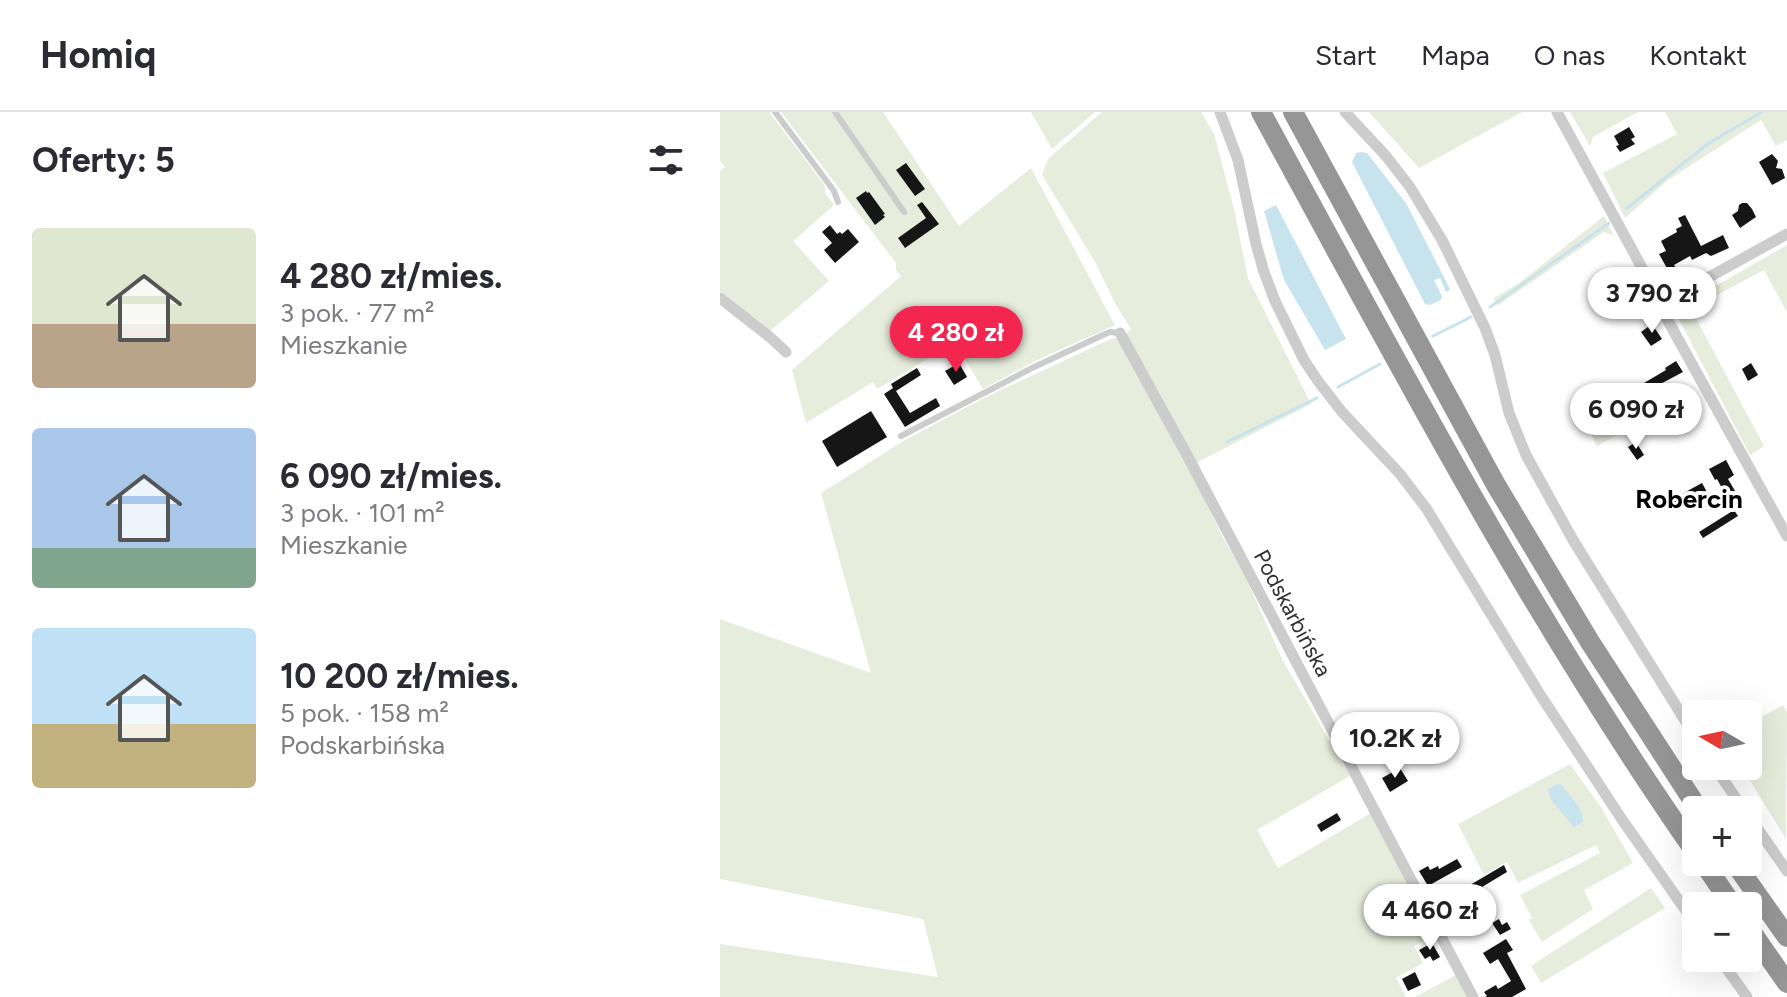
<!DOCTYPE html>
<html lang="pl">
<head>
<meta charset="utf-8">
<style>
	body { margin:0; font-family:Figtree,sans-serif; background:#f2f2f3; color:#2b2b33; height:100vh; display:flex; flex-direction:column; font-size:30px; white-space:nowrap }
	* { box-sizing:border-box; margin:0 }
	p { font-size:26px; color:#7c7c81 }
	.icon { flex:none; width:44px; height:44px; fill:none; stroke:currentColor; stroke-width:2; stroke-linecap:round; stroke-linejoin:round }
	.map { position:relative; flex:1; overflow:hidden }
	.panel { display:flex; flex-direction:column; background:#fff; width:720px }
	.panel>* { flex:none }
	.needle { width:52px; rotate:279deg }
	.controls { position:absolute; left:962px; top:588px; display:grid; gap:16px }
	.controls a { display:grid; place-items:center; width:80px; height:80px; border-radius:8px; background:#fff; box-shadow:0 8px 32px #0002; font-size:40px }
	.price { position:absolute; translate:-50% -68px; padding:0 18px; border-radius:28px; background:#fff; color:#222; font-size:26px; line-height:52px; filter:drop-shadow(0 2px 4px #0008) }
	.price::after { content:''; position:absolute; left:50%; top:48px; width:24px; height:18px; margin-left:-12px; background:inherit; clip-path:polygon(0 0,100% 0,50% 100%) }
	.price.selected { background:#f2264e; color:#fff }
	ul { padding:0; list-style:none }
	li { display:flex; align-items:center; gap:24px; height:200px; padding:0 32px }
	li span { display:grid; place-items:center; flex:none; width:224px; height:160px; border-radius:8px; color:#555 }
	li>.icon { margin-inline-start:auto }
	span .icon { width:96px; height:96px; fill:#fffc; stroke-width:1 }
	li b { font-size:34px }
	h2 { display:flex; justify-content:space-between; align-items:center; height:96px; padding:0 32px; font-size:34px }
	header { display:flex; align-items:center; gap:48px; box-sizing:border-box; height:112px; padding:0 40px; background:#fff; border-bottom:2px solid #e1e1e2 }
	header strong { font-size:38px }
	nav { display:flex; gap:44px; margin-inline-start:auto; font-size:28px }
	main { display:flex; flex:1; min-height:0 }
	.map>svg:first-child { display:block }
	.green { fill:#e7eddc }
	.water { fill:#c7e4ee }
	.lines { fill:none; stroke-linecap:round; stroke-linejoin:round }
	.stream { stroke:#c7e4ee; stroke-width:3 }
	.building { fill:#161616 }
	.service { stroke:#ccc; stroke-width:6 }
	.minor { stroke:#ccc; stroke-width:11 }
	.motorway { stroke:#969696; stroke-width:20 }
	.labels { text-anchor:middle; stroke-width:8; stroke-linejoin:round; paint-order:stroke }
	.street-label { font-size:22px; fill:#2f2f2f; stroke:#fff }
	.quarter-label { font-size:26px; font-weight:bold; fill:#000; stroke:#fff }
</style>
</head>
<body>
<header>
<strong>Homiq</strong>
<nav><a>Start</a><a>Mapa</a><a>O nas</a><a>Kontakt</a></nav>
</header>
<main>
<section class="panel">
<h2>Oferty: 5<svg class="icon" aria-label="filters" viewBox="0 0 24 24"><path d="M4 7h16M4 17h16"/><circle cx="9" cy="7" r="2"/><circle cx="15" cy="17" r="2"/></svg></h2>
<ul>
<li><span style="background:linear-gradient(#dfe7d0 60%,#b9a48a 0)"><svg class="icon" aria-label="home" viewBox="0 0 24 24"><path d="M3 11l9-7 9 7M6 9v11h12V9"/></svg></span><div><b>4 280 zł/mies.</b><p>3 pok. · 77 m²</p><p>Mieszkanie</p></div></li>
<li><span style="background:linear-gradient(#a9c7e8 75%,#7fa58c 0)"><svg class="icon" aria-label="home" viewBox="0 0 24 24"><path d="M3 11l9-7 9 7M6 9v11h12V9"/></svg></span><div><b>6 090 zł/mies.</b><p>3 pok. · 101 m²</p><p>Mieszkanie</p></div></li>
<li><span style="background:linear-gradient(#bfe0f5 60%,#c2b280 0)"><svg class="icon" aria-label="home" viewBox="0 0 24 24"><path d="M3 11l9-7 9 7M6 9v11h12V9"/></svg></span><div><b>10 200 zł/mies.</b><p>5 pok. · 158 m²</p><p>Podskarbińska</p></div></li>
</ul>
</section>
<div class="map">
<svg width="1067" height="885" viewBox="0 0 1067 885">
	<rect width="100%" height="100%" fill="#fff"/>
	<g class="green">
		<path d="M0,0H49L105,74V81L114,93L73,129L109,169L50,219L0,179V59L5,55L0,49Z"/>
		<path d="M61,0H163L239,114L311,56L395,213L315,249L263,277L235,231L157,277L153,270L86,311L72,258L181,164L176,158V151Z"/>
		<path d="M311,0H375L332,37Z"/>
		<path d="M382,0H481L494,22L514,97L528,166L591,292L476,351L406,222L411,217L396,193L374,148L322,63L328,47Z"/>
		<path d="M649,0H802L699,56Z"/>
		<path d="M850,0H918L873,25L870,34Z"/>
		<path d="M945,0H1067V28L1056,34L1041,8L948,68L905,106L883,61L957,22Z"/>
		<path d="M884,104L894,124L884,120L777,194L774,186L799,171Z"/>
		<path d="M1067,133V200L1044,158L971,197L1044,334L1030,343L954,198Z"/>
		<path d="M393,226L401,228L461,338L502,424L525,464L563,549L630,664L537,718L558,756L651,701L714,823L694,834L703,851L676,866L686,885H0V832L218,865L203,807L0,767V507L151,561L101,381L185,328L268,284Z"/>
		<path d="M868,277L897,323L877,334L853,287Z"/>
		<path d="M1063,593L1067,600L1066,727L1021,654H1028V612Z"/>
		<path d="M850,652L882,697L913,751L864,778L873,797L822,830L809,808L812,806L800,783L880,741L876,733L798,771L787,750L764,763L738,712Z"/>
		<path d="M931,776L945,796L821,871L811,854Z"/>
		<path d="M736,863L748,885H695Z"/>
	</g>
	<g class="water">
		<path d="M641,40L647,41L686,91L729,175L730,178L726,180L720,166L714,168L722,184L721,188L710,193L705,192L632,50L636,41Z"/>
		<path d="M556,93L626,227L605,238L564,168L544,99Z"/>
		<path d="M837,672L841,673C850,684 863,695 863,710L854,715L831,688L828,677Z"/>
	</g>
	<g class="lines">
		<g class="stream">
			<path d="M906,97L989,31L1042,0"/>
			<path d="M770,195L889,111"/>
			<path d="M713,224L751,205"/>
			<path d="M618,275L660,252"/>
			<path d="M507,330L597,286"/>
		</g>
	</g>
	<g class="building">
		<path d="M909,15L915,25L911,27L915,32L900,40L896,34L899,33L894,24Z"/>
		<path d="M1052,42L1058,49L1056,56L1062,57L1065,66L1052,73L1039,50Z"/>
		<path d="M186,51L205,77L195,84L176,58Z"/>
		<path d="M146,79L147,81L149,80L165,102L163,103L165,105L155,113L136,86Z"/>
		<path d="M202,90L219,112L185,136L178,126L206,106L197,93Z"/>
		<path d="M1022,91H1027L1032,97L1036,105L1020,116L1012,103L1018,99L1019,93Z"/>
		<path d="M965,103L981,134L1003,123L1009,136L991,144L986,141L972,148L970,144L954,153L960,163L953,167L939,142L946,139L941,129L957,120L956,117L962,114L958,106Z"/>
		<path d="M110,113L117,122L120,120L122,122L128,117L139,130L115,151L104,138L112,131L102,120Z"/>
		<path d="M932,212L942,227L931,234L921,220Z"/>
		<path d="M956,249L963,260L929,278L924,271L946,258L945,256Z"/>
		<path d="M239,251L247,265L234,273L225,259Z"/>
		<path d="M1031,251L1038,263L1028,269L1022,257Z"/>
		<path d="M197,256L201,263L176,279L190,301L216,286L220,294L185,315L164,282L173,276L171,272Z"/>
		<path d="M151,299L167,325L117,355L102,329Z"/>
		<path d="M916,330L924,343L917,348L908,335Z"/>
		<path d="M1006,348L1014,363L1008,367L1018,384L1009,389L997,367L995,368L989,357Z"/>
		<path d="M982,371L987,380L979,384L981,386L955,400L949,389Z"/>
		<path d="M1014,398L1018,404L983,426L979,420Z"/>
		<path d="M680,656L688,669L670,680L662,666Z"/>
		<path d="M617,701L621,708L601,720L597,713Z"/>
		<path d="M737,747L742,755L708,774L699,759L708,754L710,758L718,754L719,757Z"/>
		<path d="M784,753L787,760L762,775L772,793L753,804L743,787L754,780L750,773Z"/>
		<path d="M779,807L782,813L787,810L791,817L780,823L772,811Z"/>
		<path d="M786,827L793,838L787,841L806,877L792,885H765L767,884L764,880L776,873L778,877L791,869L778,847L770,852L763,841Z"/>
		<path d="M712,831L720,845L713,849L710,844L705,847L699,838Z"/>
		<path d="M695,860L701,873L688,879L682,867Z"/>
	</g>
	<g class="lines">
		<g class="service">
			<path d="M55,0L114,79L118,90"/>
			<path d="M115,0L184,100"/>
			<path d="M181,324L312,256L383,223L390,220L400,221"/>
		</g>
		<g class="minor">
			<path d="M500,0L518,48L536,132L544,160L555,189L584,248L598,269L622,300L680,362L706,396L821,584L903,709L976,813"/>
			<path d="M625,0L666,44L690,75L722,128L765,216L775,243L789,301L806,343L853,428L976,626"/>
			<path d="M837,0L939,187L944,190L947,207L1067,424"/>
			<path d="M0,186L51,226L66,240"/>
			<path d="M944,190L1067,122"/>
			<path d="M400,221L468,345L753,885"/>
			<path d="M994,654L1024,698"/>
			<path d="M1028,703L1067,759"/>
			<path d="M999,846L1027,885"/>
		</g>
		<g class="motorway">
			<path d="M541,0C678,252 812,506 976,741"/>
			<path d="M573,0L776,373L870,530L979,698"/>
			<path d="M983,750L1013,794"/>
			<path d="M1014,750L1067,825"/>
			<path d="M1028,815L1067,871"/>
		</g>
	</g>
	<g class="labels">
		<g class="street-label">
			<text transform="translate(573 501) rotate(62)" y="8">Podskarbińska</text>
		</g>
		<g class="quarter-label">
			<text x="969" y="396">Robercin</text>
		</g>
	</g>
</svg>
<div class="controls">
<a><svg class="needle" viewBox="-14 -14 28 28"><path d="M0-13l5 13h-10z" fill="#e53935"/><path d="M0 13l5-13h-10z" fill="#7c7c81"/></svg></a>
<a>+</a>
<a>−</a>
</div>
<b class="price" style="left:932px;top:223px">3 790 zł</b>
<b class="price selected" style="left:236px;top:262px">4 280 zł</b>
<b class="price" style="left:916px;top:339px">6 090 zł</b>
<b class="price" style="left:675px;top:668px">10.2K zł</b>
<b class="price" style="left:710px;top:840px">4 460 zł</b>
</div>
</main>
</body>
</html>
